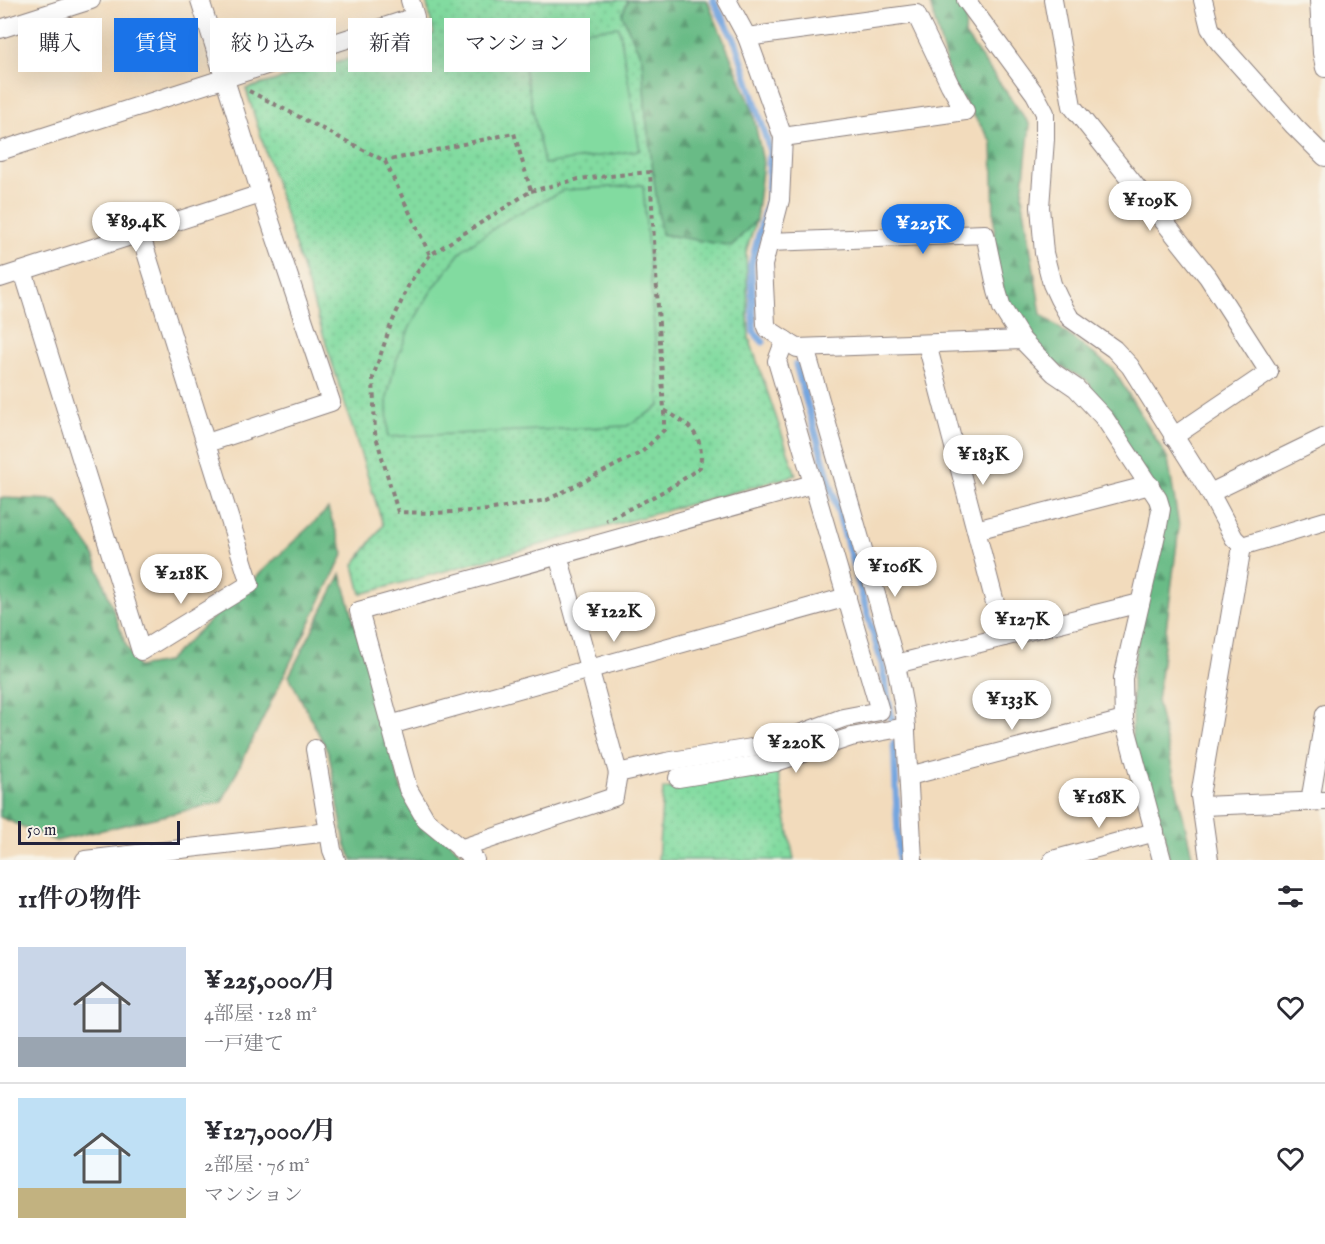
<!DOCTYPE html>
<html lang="ja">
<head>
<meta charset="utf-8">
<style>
	body { margin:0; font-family:"IM FELL English","Noto Serif JP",serif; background:#f2f2f3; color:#2b2b33; height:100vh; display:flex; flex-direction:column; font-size:22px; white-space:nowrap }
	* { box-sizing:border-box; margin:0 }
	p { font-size:20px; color:#7c7c81 }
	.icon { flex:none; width:33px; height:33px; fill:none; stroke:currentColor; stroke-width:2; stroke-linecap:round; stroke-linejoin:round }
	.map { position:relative; height:860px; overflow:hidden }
	.panel { display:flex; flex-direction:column; background:#fff; flex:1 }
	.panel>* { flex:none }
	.banner { position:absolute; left:18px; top:18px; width:600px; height:54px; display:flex; gap:12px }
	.scale { position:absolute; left:18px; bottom:15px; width:162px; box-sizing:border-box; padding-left:6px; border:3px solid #22223b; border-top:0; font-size:16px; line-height:21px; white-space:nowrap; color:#22223b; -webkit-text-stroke:4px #f7f3e8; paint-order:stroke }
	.price { position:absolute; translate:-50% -51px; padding:0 14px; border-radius:21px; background:#fff; color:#222; font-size:20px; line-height:39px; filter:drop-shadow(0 2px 3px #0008) }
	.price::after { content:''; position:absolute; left:50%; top:36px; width:18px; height:14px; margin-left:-9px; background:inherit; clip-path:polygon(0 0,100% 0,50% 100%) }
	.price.selected { background:#1a73e8; color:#fff }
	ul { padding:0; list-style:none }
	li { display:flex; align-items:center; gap:18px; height:150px; padding:0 18px }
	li+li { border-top:2px solid #e1e1e2 }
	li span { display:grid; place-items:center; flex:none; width:168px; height:120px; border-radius:0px; color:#555 }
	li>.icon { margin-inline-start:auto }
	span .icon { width:72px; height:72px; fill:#fffc; stroke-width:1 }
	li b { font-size:26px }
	h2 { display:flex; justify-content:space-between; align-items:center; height:72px; padding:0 18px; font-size:26px }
	.pill { padding:0 21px; border-radius:0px; background:#fff; box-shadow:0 6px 24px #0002; font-size:21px; line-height:54px }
	.pill.selected { background:#1a73e8; color:#fff }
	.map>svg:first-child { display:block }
	.green { fill:url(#green-dots); stroke:#527e6e; stroke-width:1.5 }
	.forest { fill:url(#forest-firs); stroke:#466e60; stroke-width:1.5 }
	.pitch { fill:#82dba0; stroke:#527e6e; stroke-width:1.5 }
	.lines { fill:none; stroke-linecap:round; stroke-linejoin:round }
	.stream { stroke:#73a5df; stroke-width:7 }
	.street-casing { stroke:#8a7e7c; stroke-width:20 }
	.path { stroke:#8a7e7c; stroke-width:4; stroke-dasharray:4.5 4.5; stroke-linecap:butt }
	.street { stroke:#fff; stroke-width:18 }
</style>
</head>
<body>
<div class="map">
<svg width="1325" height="860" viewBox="0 0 1325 860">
	<defs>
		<pattern id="green-dots" width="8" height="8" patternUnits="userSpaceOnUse" patternTransform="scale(1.5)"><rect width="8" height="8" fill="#82dba0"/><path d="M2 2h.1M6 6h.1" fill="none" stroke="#70bc8b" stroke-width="1.8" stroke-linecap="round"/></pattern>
		<pattern id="forest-firs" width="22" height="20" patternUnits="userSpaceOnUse" patternTransform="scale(1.5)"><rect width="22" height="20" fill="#69bb86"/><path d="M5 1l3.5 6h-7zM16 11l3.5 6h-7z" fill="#56986f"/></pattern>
	</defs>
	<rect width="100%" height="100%" fill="#f7f3e8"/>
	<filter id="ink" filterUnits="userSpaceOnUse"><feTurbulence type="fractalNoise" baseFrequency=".0167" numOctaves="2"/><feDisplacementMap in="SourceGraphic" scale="12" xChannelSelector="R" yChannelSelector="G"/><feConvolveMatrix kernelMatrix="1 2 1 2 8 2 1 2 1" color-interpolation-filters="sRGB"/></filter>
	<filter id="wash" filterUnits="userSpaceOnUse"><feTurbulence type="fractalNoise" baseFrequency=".008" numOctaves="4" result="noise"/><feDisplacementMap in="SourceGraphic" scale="24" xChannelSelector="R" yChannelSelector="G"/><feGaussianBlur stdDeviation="1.35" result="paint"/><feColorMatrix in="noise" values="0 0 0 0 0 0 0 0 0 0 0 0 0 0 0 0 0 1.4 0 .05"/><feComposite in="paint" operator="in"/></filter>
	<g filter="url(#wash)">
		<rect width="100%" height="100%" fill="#f2dbbc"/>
		<g class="green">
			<path d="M426,0H704L756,220L746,252L749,338L796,475L361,594L354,565L383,525L246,89L434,34Z"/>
			<path d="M778,773L794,860H658L663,789Z"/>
		</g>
		<g class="forest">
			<path d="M628,0H707L752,108L763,162L756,220L732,246L661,234L646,117L642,59L622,15Z"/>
			<path d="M929,0H967L965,35L1030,125L1022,195L1041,314L1113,369L1168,459L1179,527L1157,701L1193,860H1169L1164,829L1132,782V680L1151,540L1147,480L1087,380L1016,344L995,257L992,142L952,84Z"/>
			<path d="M0,498L56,500L92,551L126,645L138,667L166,662L328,509L344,553L222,802L56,841L0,817Z"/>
			<path d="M341,574L402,791L467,860H352L345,843L329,754L289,676Z"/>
		</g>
		<g class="pitch">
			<path d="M619,27L640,150L544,164L518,38Z"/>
			<path d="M643,185L660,406L627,426L388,437L387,398L395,364L410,327L430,293L462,250L511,217L565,190Z"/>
		</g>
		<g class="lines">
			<g class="stream">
				<path d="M713,0L736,43L770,150L768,199L751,265L754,332L763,342"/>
				<path d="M796,365L882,664L892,720"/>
				<path d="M894,743L899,860"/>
			</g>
		</g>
	</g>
	<g filter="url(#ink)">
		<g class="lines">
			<defs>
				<g id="street">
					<path d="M200,0L261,194L331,402L207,443"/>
					<path d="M727,0L747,37L783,137L780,200L763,265L766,324L768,329L797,348L1022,340L1054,373L1076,388L1105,419L1158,499L1161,509L1158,526L1123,678L1124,720L1162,860"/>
					<path d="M966,0L1035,94L1045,113V139L1040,207L1044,253L1052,284L1059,299L1070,318L1114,349L1130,366L1210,493L1234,538L1242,546L1200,796L1209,860"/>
					<path d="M1053,0L1072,106L1208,277L1269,372L1173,437"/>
					<path d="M1203,0L1210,28L1219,42L1294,126L1325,157"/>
					<path d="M1319,0L1322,53L1325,68"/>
					<path d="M0,29L91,0"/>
					<path d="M747,37L916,14L950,85L965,111L783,137"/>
					<path d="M0,151L415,17L410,0"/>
					<path d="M769,242L985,234L997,291L1002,308L1022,340"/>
					<path d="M23,271L141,651L250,584L140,233"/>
					<path d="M0,278L261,194"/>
					<path d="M927,344L1004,637"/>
					<path d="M805,348L896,664L905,714L913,860"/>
					<path d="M1210,493L1325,437"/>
					<path d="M976,530L1150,485"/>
					<path d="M1242,546L1325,521"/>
					<path d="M558,555L618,773L666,762L770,745L843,718L880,711L777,361L785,340"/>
					<path d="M896,664L1140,603"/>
					<path d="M390,725L847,597"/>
					<path d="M315,749L332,850L336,860"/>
					<path d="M909,776L1124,720"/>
					<path d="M678,778L776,762L851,737L906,727"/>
					<path d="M1310,802L1325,714"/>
					<path d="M1202,806L1325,801"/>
					<path d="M460,849L614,797L618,773"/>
					<path d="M85,860L329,832"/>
					<path d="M475,860L426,820L408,789L359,611L813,484"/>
					<path d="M1053,860L1155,832"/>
				</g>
			</defs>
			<use href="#street" class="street-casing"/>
			<g class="path">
				<path d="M249,91L385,161L430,255L531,191L514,133L385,161"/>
				<path d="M531,191L579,179L650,172L664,410C690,425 705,435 700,467C671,490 639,504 606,520"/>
				<path d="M430,255L410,282L390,327L373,377L375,433L398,512L433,513L487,510L547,500L642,452L664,430V410"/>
			</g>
			<use href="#street" class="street"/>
		</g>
	</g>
</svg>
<div class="scale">50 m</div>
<b class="price" style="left:1150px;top:232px">¥109K</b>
<b class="price" style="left:136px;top:253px">¥89.4K</b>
<b class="price selected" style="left:923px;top:255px">¥225K</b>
<b class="price" style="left:983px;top:486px">¥183K</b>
<b class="price" style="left:895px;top:598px">¥106K</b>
<b class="price" style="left:181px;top:605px">¥218K</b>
<b class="price" style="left:614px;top:643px">¥122K</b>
<b class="price" style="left:1022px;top:651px">¥127K</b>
<b class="price" style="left:1012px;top:731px">¥133K</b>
<b class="price" style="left:796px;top:774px">¥220K</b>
<b class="price" style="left:1099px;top:829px">¥168K</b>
<div class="banner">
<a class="pill">購入</a>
<a class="pill selected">賃貸</a>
<a class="pill">絞り込み</a>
<a class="pill">新着</a>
<a class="pill">マンション</a>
</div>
</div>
<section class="panel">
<h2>11件の物件<svg class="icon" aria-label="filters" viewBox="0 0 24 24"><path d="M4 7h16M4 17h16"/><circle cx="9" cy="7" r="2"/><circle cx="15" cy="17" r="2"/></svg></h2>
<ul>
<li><span style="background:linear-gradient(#c9d6e8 75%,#9aa5b1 0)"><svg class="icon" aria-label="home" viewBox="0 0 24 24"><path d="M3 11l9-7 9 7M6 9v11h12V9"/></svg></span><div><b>¥225,000/月</b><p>4部屋 · 128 m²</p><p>一戸建て</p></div><svg class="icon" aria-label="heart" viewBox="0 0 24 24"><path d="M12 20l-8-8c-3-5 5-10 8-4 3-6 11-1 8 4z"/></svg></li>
<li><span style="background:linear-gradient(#bfe0f5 75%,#c2b280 0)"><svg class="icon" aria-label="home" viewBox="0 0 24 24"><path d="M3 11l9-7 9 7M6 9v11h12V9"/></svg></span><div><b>¥127,000/月</b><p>2部屋 · 76 m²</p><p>マンション</p></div><svg class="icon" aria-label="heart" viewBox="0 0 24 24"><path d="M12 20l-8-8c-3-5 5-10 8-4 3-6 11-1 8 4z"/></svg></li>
</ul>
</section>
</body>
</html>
